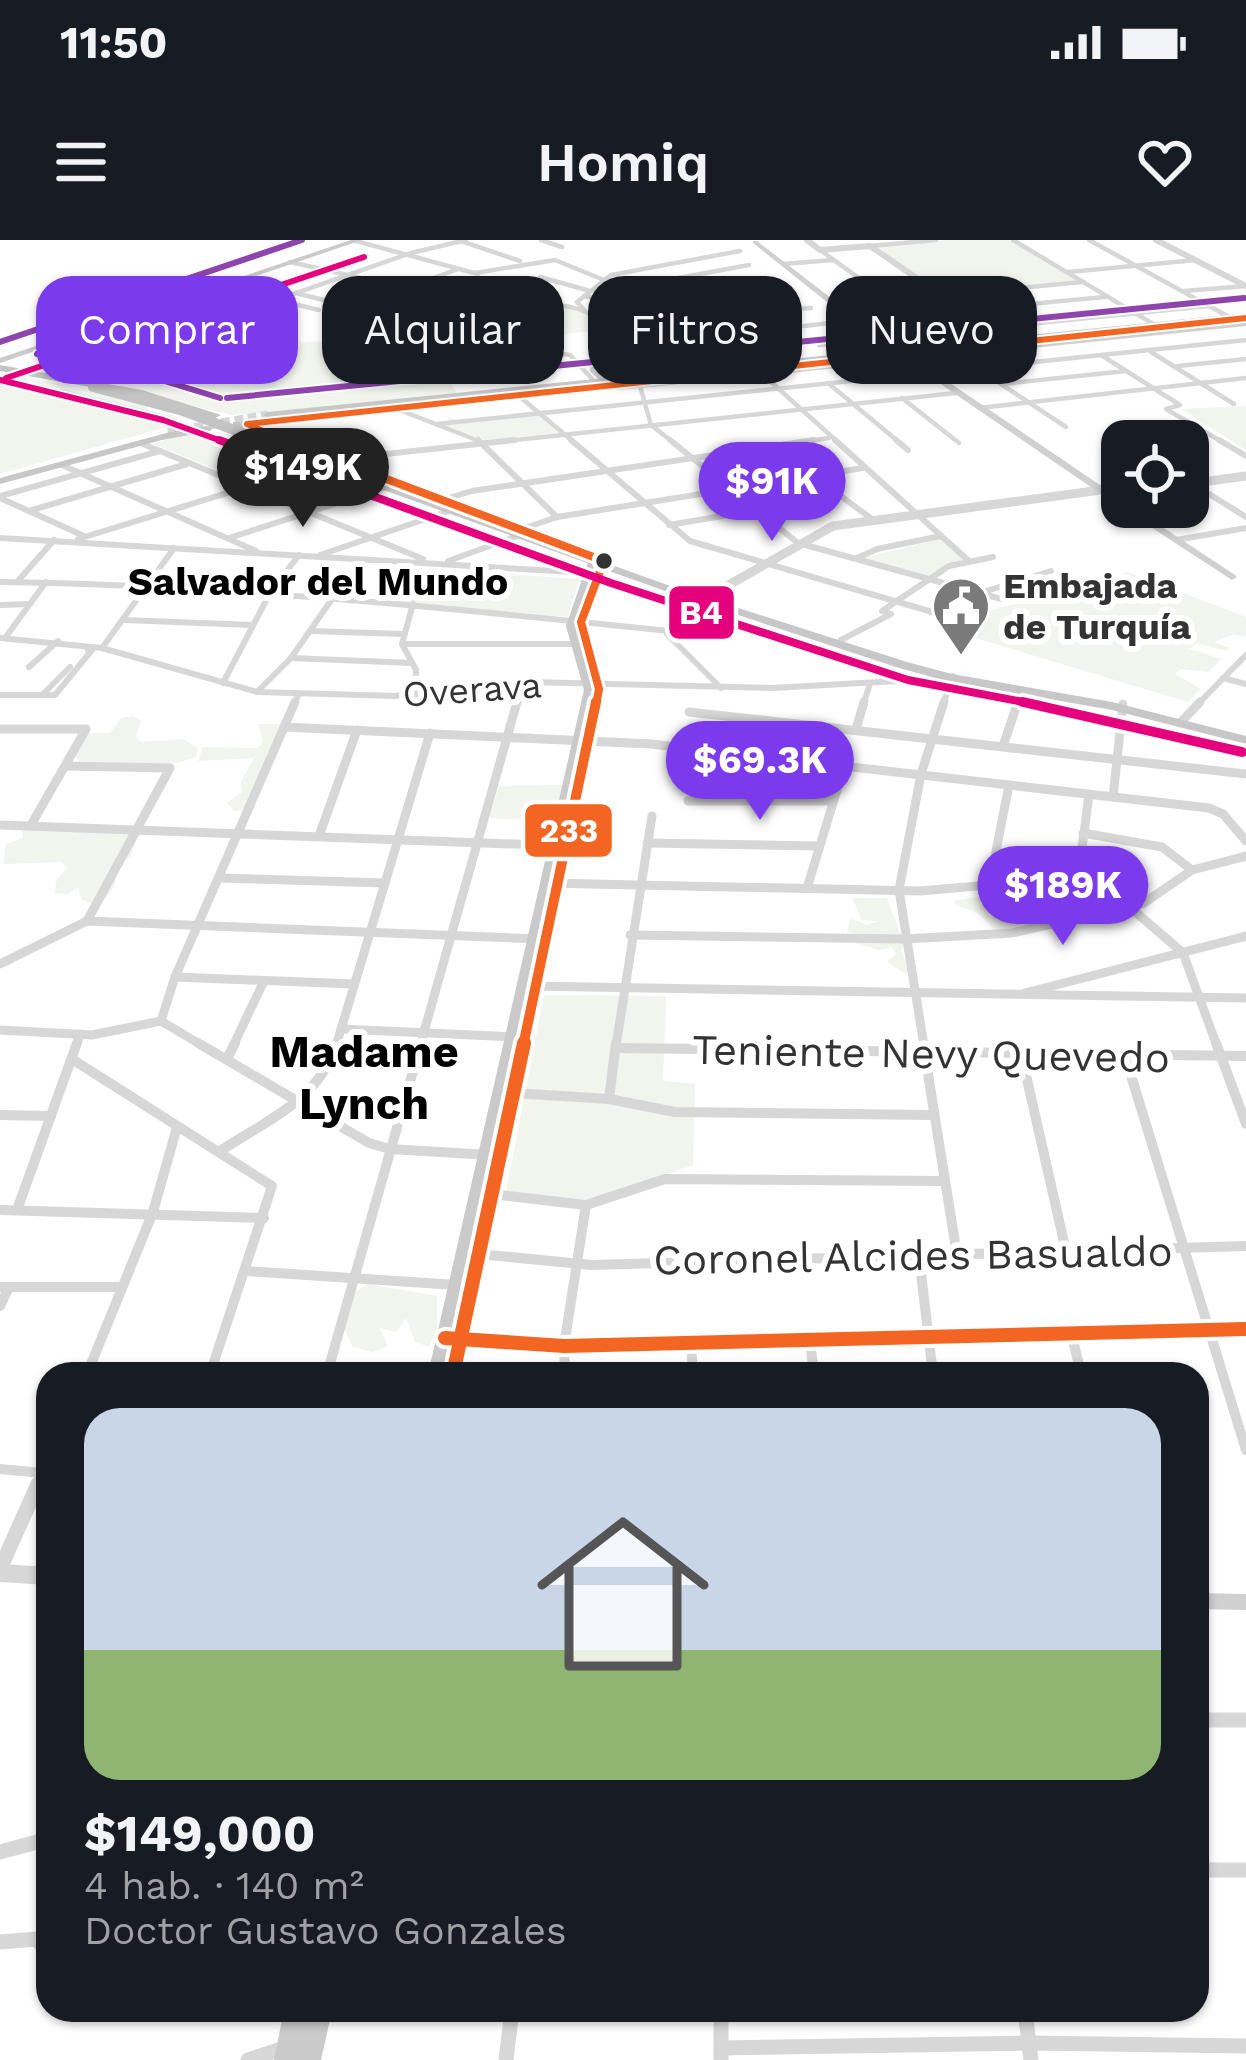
<!DOCTYPE html>
<html lang="es">
<head>
<meta charset="utf-8">
<style>
	body { margin:0; font-family:"Work Sans",sans-serif; background:#20242c; color:#f1f3f6; height:100vh; display:flex; flex-direction:column; font-size:45px; white-space:nowrap }
	* { box-sizing:border-box; margin:0 }
	p { font-size:39px; color:#9ea1a6 }
	.icon { flex:none; width:66px; height:66px; fill:none; stroke:currentColor; stroke-width:2; stroke-linecap:round; stroke-linejoin:round }
	.map { position:relative; flex:1; overflow:hidden }
	.drawer { position:absolute; left:36px; top:1122px; width:1173px; height:660px; display:flex; flex-direction:column; background:#171b24; border-radius:36px; box-shadow:0 3px 9px #0004 }
	.drawer>* { flex:none }
	.hud { position:absolute; left:36px; top:36px; width:1176px; height:108px; display:flex; gap:24px }
	.fabs { position:absolute; left:1101px; top:180px; display:grid; gap:24px }
	.fabs a { display:grid; place-items:center; width:108px; height:108px; border-radius:24px; background:#171b24; box-shadow:0 3px 9px #0004; font-size:60px }
	.price { position:absolute; translate:-50% -102px; padding:0 27px; border-radius:42px; background:#7c3aed; color:#fff; font-size:39px; line-height:78px; filter:drop-shadow(0 3px 6px #0008) }
	.price::after { content:''; position:absolute; left:50%; top:72px; width:36px; height:27px; margin-left:-18px; background:inherit; clip-path:polygon(0 0,100% 0,50% 100%) }
	.price.active { background:#222; color:#fff }
	ul { padding:0; list-style:none }
	li { display:grid; align-content:center; gap:24px; height:636px; padding:0 48px }
	li+li { border-top:3px solid #363941 }
	li span { display:grid; place-items:center; height:372px; border-radius:36px; color:#555 }
	li>.icon { margin-inline-start:auto }
	span .icon { width:216px; height:216px; fill:#fffc; stroke-width:1 }
	li b { font-size:51px }
	.pill { padding:0 42px; border-radius:36px; background:#171b24; box-shadow:0 3px 9px #0004; font-size:42px; line-height:108px }
	.pill.active { background:#7c3aed; color:#fff }
	.status { display:flex; justify-content:space-between; align-items:center; height:84px; padding:0 60px; background:#171b24; direction:ltr }
	.status svg { height:33px; fill:currentColor }
	header { display:flex; justify-content:space-between; align-items:center; height:156px; padding:0 48px; background:#171b24; font-size:54px; font-weight:600 }
	.map>svg:first-child { display:block }
	.green { fill:#f1f5ed }
	.lines { fill:none; stroke-linecap:round; stroke-linejoin:round }
	.stream { stroke:#ddebf3; stroke-width:3 }
	.river { fill:#ddebf3; fill-rule:evenodd }
	.trunk-tunnel { stroke:#d6d6d6; stroke-width:9; stroke-dasharray:9 4.5; stroke-linecap:butt }
	.minor-far4 { stroke:#d7d7d7; stroke-width:4.5 }
	.minor-far3 { stroke:#d7d7d7; stroke-width:6 }
	.minor-far2 { stroke:#d7d7d7; stroke-width:9 }
	.minor-far1 { stroke:#d7d7d7; stroke-width:10 }
	.minor { stroke:#d7d7d7; stroke-width:15 }
	.tertiary-far2 { stroke:#d7d7d7; stroke-width:6 }
	.tertiary-far1 { stroke:#d7d7d7; stroke-width:9 }
	.tertiary { stroke:#d7d7d7; stroke-width:18 }
	.secondary { fill:#d0d0d0; fill-rule:evenodd }
	.primary { fill:#cacaca; fill-rule:evenodd }
	.trunk { fill:#c7c7c7; fill-rule:evenodd }
	.motorway { fill:#c4c4c4; fill-rule:evenodd }
	.motorway-bridge-far1 { stroke:#c4c4c4; stroke-width:10 }
	.motorway-bridge { stroke:#c4c4c4; stroke-width:14 }
	.bus-1-far3-casing { stroke:#fff; stroke-width:10 }
	.bus-1-far2-casing { stroke:#fff; stroke-width:14 }
	.bus-1-far1-casing { stroke:#fff; stroke-width:18 }
	.bus-1-casing { stroke:#fff; stroke-width:22 }
	.bus-2-far2-casing { stroke:#fff; stroke-width:10 }
	.bus-2-far1-casing { stroke:#fff; stroke-width:14 }
	.bus-2-casing { stroke:#fff; stroke-width:18 }
	.bus-3-casing { stroke:#fff; stroke-width:10 }
	.bus-1-far3 { stroke:#f26522; stroke-width:6 }
	.bus-1-far2 { stroke:#f26522; stroke-width:8 }
	.bus-1-far1 { stroke:#f26522; stroke-width:10 }
	.bus-1 { stroke:#f26522; stroke-width:14 }
	.bus-2-far2 { stroke:#e5007d; stroke-width:6 }
	.bus-2-far1 { stroke:#e5007d; stroke-width:8 }
	.bus-2 { stroke:#e5007d; stroke-width:10 }
	.bus-3 { stroke:#8e44ad; stroke-width:6 }
	.bus-dot { fill:#333; stroke:#fff; stroke-width:4.5 }
	.labels { text-anchor:middle; stroke-width:12; stroke-linejoin:round; paint-order:stroke }
	.far-poi-label { font-size:36px; font-weight:bold; fill:#333; stroke:#fff; text-anchor:start }
	.far-street-label { font-size:36px; fill:#333; stroke:#fff }
	.far-neighbourhood-label { font-size:39px; font-weight:bold; fill:#000; stroke:#fff }
	.street-label { font-size:42px; fill:#333; stroke:#fff }
	.neighbourhood-label { font-size:45px; font-weight:bold; fill:#000; stroke:#fff }
	.line-badge { stroke:#fff; stroke-width:4.5 }
	.badge-label { font-size:33px; text-anchor:middle; font-weight:bold; fill:#fff }
</style>
</head>
<body>
<div class="status"><b>11:50</b><svg viewBox="0 0 49 12"><path d="M0 12V9h3v3zM5 12V6h3v6zM10 12V3h3v9zM15 12V0h3v12zM26 1h20v11H26zM47 4h2v5h-2z"/></svg></div>
<header><svg class="icon" aria-label="menu" viewBox="0 0 24 24"><path d="M4 6h16M4 12h16M4 18h16"/></svg>Homiq<svg class="icon" aria-label="heart" viewBox="0 0 24 24"><path d="M12 20l-8-8c-3-5 5-10 8-4 3-6 11-1 8 4z"/></svg></header>
<div class="map">
<svg width="1246" height="1820" viewBox="0 0 1246 1820">
	<rect width="100%" height="100%" fill="#fff"/>
	<g class="green">
		<path d="M948,0H1009L1079,42L943,54L876,6Z"/>
		<path d="M562,67L593,75L599,90L524,99L508,93L503,81L517,71Z"/>
		<path d="M383,90L405,95L378,97L424,105L458,154L513,155L233,175L79,140L94,129L139,120L135,116L149,109L181,116L154,122L162,123L266,108C272,102 352,100 377,98L360,96Z"/>
		<path d="M0,134L81,146L147,166V172L172,176L160,171L164,169L184,182L0,234Z"/>
		<path d="M1246,166V210L1181,169Z"/>
		<path d="M441,175L457,180L539,176L559,193L485,200L445,186L449,179Z"/>
		<path d="M220,192L279,211L219,231L153,204L188,193Z"/>
		<path d="M940,299L965,320L926,336L863,318Z"/>
		<path d="M409,328L427,330L411,331L408,337L439,336L443,330L579,339L568,377L386,361L400,355L394,352V346L403,345L397,341L402,338L395,336Z"/>
		<path d="M1127,332L1246,377V397L1234,394L1214,402L1230,408L1226,411L1197,403L1189,409L1222,419L1208,432L1181,429L1175,434L1201,449L1188,462L936,386Z"/>
		<path d="M133,476L141,481L136,497L141,502L183,499L198,508L196,517L166,526L80,521L74,515L87,493H110L121,478Z"/>
		<path d="M258,484H282L257,554L248,559L247,569L234,571L227,563L242,552L241,541L254,518L198,521L203,507L258,508L263,501Z"/>
		<path d="M563,545L564,559L558,561L553,581L489,578L499,546Z"/>
		<path d="M22,589L134,592L137,599L130,618L116,624C119,640 111,660 94,665L81,659L78,648L68,654L54,653L57,639L67,628L62,622L3,624L6,604L23,598Z"/>
		<path d="M1043,628C1074,629 1100,628 1120,655L1106,659L1103,669C1067,684 1033,691 994,689L978,673L956,665L954,661L987,655L1017,674L1033,667L1009,659L1035,656L1068,670L1078,667L1060,656L1045,657L1052,652H1084L1090,643L1037,636L1035,632Z"/>
		<path d="M852,658H887L904,704L901,711L909,730L906,734L887,722L896,714L892,707L878,710L852,702L856,694L847,692L850,678L867,685L878,681L862,680Z"/>
		<path d="M544,755L666,756L663,841L695,844L693,925L624,950L570,963L505,958Z"/>
		<path d="M367,1044L437,1056V1089L429,1107L415,1102L406,1078L396,1092L379,1088L388,1106L373,1112L353,1107L343,1086L354,1053Z"/>
	</g>
	<g class="lines">
		<path class="stream" d="M61,150L169,177"/>
		<path class="river" d="M935,111L938,115L877,121L873,119Z"/>
		<path class="trunk-tunnel" d="M168,192L268,175"/>
		<g class="minor-far4">
			<path d="M458,0L520,21"/>
			<path d="M541,0L562,7"/>
			<path d="M1013,0L1155,85"/>
			<path d="M1089,0L1229,77"/>
			<path d="M356,1L478,34"/>
			<path d="M870,6L936,0"/>
			<path d="M820,10L935,93"/>
			<path d="M290,22L418,51"/>
			<path d="M783,24L833,20"/>
			<path d="M1069,32L1196,20"/>
			<path d="M475,33L555,20L604,40"/>
			<path d="M540,37L590,51"/>
			<path d="M673,39L751,74L796,110"/>
			<path d="M500,43L549,66"/>
			<path d="M601,43C659,52 704,77 748,115"/>
			<path d="M219,46L319,70"/>
			<path d="M635,46L749,25"/>
			<path d="M702,50L770,39"/>
			<path d="M1184,51L1246,46"/>
			<path d="M299,54L324,60"/>
			<path d="M584,56C632,64 667,88 702,120"/>
			<path d="M480,59L510,71"/>
			<path d="M728,63L790,53"/>
			<path d="M362,64L458,29"/>
			<path d="M436,65L461,75L453,94"/>
			<path d="M836,65L1083,42"/>
			<path d="M584,70L577,62L611,35L740,11"/>
			<path d="M964,70L1105,57"/>
			<path d="M394,72L443,94H505L541,111L570,115L593,140"/>
			<path d="M124,77L222,104"/>
			<path d="M804,86L856,80"/>
			<path d="M505,94L501,81C529,57 571,61 601,80L606,90L602,103"/>
			<path d="M69,96L121,98L162,111"/>
			<path d="M819,105L1208,66"/>
			<path d="M1151,112L1234,164"/>
			<path d="M1101,115L1180,165L1166,169L1224,203"/>
			<path d="M644,125V114L679,98"/>
			<path d="M1178,126L1246,119"/>
			<path d="M62,127L107,119L411,13L466,0"/>
			<path d="M977,128L1066,187"/>
			<path d="M762,134L839,203"/>
			<path d="M63,136L68,132L62,127L66,114L88,94"/>
			<path d="M606,143L592,130C594,124 594,117 598,112C623,74 767,71 811,68"/>
			<path d="M828,143L900,203"/>
			<path d="M1001,144L1126,131"/>
			<path d="M640,146L651,185L674,203"/>
			<path d="M514,152L575,203"/>
			<path d="M902,158L959,203"/>
			<path d="M392,167L484,203"/>
			<path d="M979,168L1246,138"/>
			<path d="M437,184L1246,100"/>
			<path d="M487,203L956,153"/>
			<path d="M794,203L829,198"/>
		</g>
		<g class="minor-far3">
			<path d="M478,200L557,277"/>
			<path d="M571,200L690,301L939,374"/>
			<path d="M670,200L798,303L1005,360"/>
			<path d="M835,200L969,321"/>
			<path d="M896,200L908,210"/>
			<path d="M1219,200L1246,216"/>
			<path d="M143,204L423,319"/>
			<path d="M773,206L872,279"/>
			<path d="M330,220L515,200"/>
			<path d="M62,225L256,311"/>
			<path d="M1193,244L1246,277"/>
			<path d="M0,256L160,211"/>
			<path d="M0,258L84,296"/>
			<path d="M439,261L472,251L814,200"/>
			<path d="M29,271L187,224"/>
			<path d="M669,285L840,256"/>
			<path d="M519,290L557,277L863,228"/>
			<path d="M0,298L589,333"/>
			<path d="M229,298L387,247"/>
			<path d="M78,299L321,224"/>
			<path d="M1176,300L1246,288"/>
			<path d="M320,315L452,270"/>
			<path d="M857,318L877,309L941,296"/>
			<path d="M448,321L520,295"/>
			<path d="M0,342C225,345 447,368 670,391"/>
			<path d="M17,342L54,300"/>
			<path d="M980,353L1051,331"/>
			<path d="M413,364L402,404L416,430L415,455"/>
			<path d="M0,365L30,364"/>
			<path d="M717,365L667,394L721,448"/>
			<path d="M124,380L252,385"/>
			<path d="M311,391L403,394"/>
			<path d="M0,398L102,408L257,452L395,456L487,441L772,448L951,438"/>
			<path d="M5,398L46,342"/>
			<path d="M841,400L891,374L882,371L949,326L993,317"/>
			<path d="M402,404H576"/>
			<path d="M102,408L174,308"/>
			<path d="M291,418L412,423"/>
			<path d="M29,427L58,401"/>
			<path d="M1223,438L1246,444"/>
			<path d="M223,443L270,353L299,315"/>
			<path d="M257,452L291,418L332,359"/>
			<path d="M0,455H55L92,410H88"/>
			<path d="M42,455L70,427"/>
			<path d="M294,465L299,453"/>
			<path d="M516,465L523,442"/>
			<path d="M863,465L870,444"/>
			<path d="M943,465L953,436"/>
			<path d="M1017,465L1022,449"/>
			<path d="M1197,465L1246,415"/>
		</g>
		<g class="minor-far2">
			<path d="M689,472L1246,534"/>
			<path d="M1180,483L1200,462"/>
			<path d="M284,487L651,504L1209,568L1223,574L1246,601"/>
			<path d="M0,489H86L31,585"/>
			<path d="M856,489L864,462"/>
			<path d="M1003,506L1018,462"/>
			<path d="M731,514L735,478"/>
			<path d="M1113,557L1123,464"/>
			<path d="M688,561H833"/>
			<path d="M0,585L566,606"/>
			<path d="M1083,593L1162,607L1192,630"/>
			<path d="M319,596L357,490"/>
			<path d="M647,603L818,606"/>
			<path d="M1080,624L1183,713L1217,806"/>
			<path d="M1080,624L1089,554"/>
			<path d="M220,638L385,643"/>
			<path d="M546,643L920,651L1023,642L1080,624"/>
			<path d="M989,647L1009,545"/>
			<path d="M807,648L844,527"/>
			<path d="M87,681L539,699"/>
			<path d="M630,695L905,699L1012,693L1144,663L1192,630L1246,616"/>
			<path d="M0,724L87,681L170,528L66,526"/>
			<path d="M175,737L353,744"/>
			<path d="M529,746L1246,758"/>
			<path d="M1025,753L1246,696"/>
			<path d="M161,781L203,806"/>
			<path d="M161,781L175,737L295,462"/>
			<path d="M341,789L517,797"/>
			<path d="M0,790L92,795L161,781"/>
			<path d="M76,806L80,794"/>
			<path d="M233,806L264,741"/>
			<path d="M336,806L430,493"/>
			<path d="M420,806L517,462"/>
			<path d="M616,806L652,576"/>
			<path d="M924,806L899,650L921,534L944,462"/>
		</g>
		<g class="minor-far1">
			<path d="M198,803L369,903L390,909L489,915"/>
			<path d="M923,803L957,1015"/>
			<path d="M1216,803L1246,884"/>
			<path d="M617,808L1246,816"/>
			<path d="M1021,813L1066,1011"/>
			<path d="M1125,816L1246,1210"/>
			<path d="M227,819L235,803"/>
			<path d="M75,821L272,946L210,1134"/>
			<path d="M513,853L609,859L675,872L932,875"/>
			<path d="M609,859L616,803"/>
			<path d="M0,875L51,876"/>
			<path d="M220,911C269,879 319,860 337,803"/>
			<path d="M491,954L586,965"/>
			<path d="M0,970L264,978"/>
			<path d="M17,970L77,803"/>
			<path d="M478,1014L592,1025L1246,1006"/>
			<path d="M919,1017L933,1134"/>
			<path d="M246,1031L456,1045"/>
			<path d="M0,1047H120"/>
			<path d="M0,1066L9,1047"/>
			<path d="M1071,1091L1081,1134"/>
			<path d="M810,1101L814,1134"/>
			<path d="M691,1102L693,1134"/>
			<path d="M89,1131L136,1134"/>
			<path d="M87,1134L153,972L177,887"/>
			<path d="M327,1134L421,803"/>
			<path d="M565,1134L564,1106L586,965L665,939L945,941"/>
			<path d="M0,1229L43,1233"/>
			<path d="M37,1247L48,1222"/>
		</g>
		<g class="minor">
			<path d="M0,1329L38,1244"/>
			<path d="M1197,1480H1246"/>
			<path d="M0,1612L48,1599"/>
			<path d="M1197,1630H1246"/>
			<path d="M0,1702L37,1699L48,1713"/>
			<path d="M721,1770V1820"/>
			<path d="M1025,1770L1031,1820"/>
			<path d="M722,1808L1029,1803L1246,1806"/>
			<path d="M248,1820L284,1808"/>
			<path d="M506,1820L512,1770"/>
		</g>
		<g class="tertiary-far2">
			<path d="M807,0L820,10L870,6L1007,100"/>
			<path d="M1156,0L1246,46"/>
		</g>
		<g class="tertiary-far1">
			<path d="M1188,244L1246,236"/>
			<path d="M702,360L833,286L1101,250"/>
		</g>
		<path class="tertiary" d="M0,1333L48,1336"/>
		<g class="secondary">
			<path d="M753,1H757L897,109V113H891L753,3Z"/>
			<path d="M1246,82V86L916,120L1122,260V267H1132L1235,335L1237,337L1232,340L1123,269L907,121L640,148L397,168L393,166L397,164L640,144Z"/>
			<path d="M1246,1083V1095L564,1112L452,1105L446,1103L444,1099L446,1095L452,1093L564,1100Z"/>
			<path d="M1197,1353L1246,1354V1370L1197,1369Z"/>
		</g>
		<g class="primary">
			<path d="M351,0H362L0,123V118Z"/>
			<path d="M593,319L598,322L578,386L596,450L550,662H558L560,665L462,1134H428L584,450L566,386L588,322Z"/>
			<path d="M284,1770H332L321,1820H274Z"/>
		</g>
		<g class="trunk">
			<path d="M1246,73V79L268,178L263,175L268,172Z"/>
			<path d="M233,182H239L339,221L340,223L336,226L673,347L907,422L952,434L1112,462L1246,496V504L1112,470L951,442L899,428L665,351L314,225V221L319,220L233,186Z"/>
			<path d="M207,186L212,189L210,191L162,200L0,244V238L170,192Z"/>
		</g>
		<path class="motorway" d="M0,125L142,150L221,175L215,178L140,156L0,131Z"/>
		<path class="motorway-bridge-far1" d="M93,147L183,171L269,203"/>
		<path class="motorway-bridge" d="M261,200L332,227"/>
		<defs>
			<path id="bus-1-far3" d="M290,203L247,184L1246,78"/>
			<path id="bus-1-far2" d="M283,200L604,321L581,382L599,449L596,465"/>
			<path id="bus-1-far1" d="M523,806L596,462"/>
			<g id="bus-1">
				<path d="M445,1098L564,1106L1246,1089"/>
				<path d="M453,1134L524,803"/>
			</g>
			<g id="bus-2-far2">
				<path d="M6,138L364,17"/>
				<path d="M0,140L163,180L227,203"/>
			</g>
			<path id="bus-2-far1" d="M219,200L611,343L908,440L1039,465"/>
			<path id="bus-2" d="M1023,462L1242,512"/>
			<g id="bus-3">
				<path d="M0,102L302,0"/>
				<path d="M37,114L145,135L220,158"/>
				<path d="M227,158L1244,58"/>
			</g>
		</defs>
		<use href="#bus-1-far3" class="bus-1-far3-casing"/>
		<use href="#bus-1-far2" class="bus-1-far2-casing"/>
		<use href="#bus-1-far1" class="bus-1-far1-casing"/>
		<use href="#bus-1" class="bus-1-casing"/>
		<use href="#bus-2-far2" class="bus-2-far2-casing"/>
		<use href="#bus-2-far1" class="bus-2-far1-casing"/>
		<use href="#bus-2" class="bus-2-casing"/>
		<use href="#bus-3" class="bus-3-casing"/>
		<use href="#bus-1-far3" class="bus-1-far3"/>
		<use href="#bus-1-far2" class="bus-1-far2"/>
		<use href="#bus-1-far1" class="bus-1-far1"/>
		<use href="#bus-1" class="bus-1"/>
		<use href="#bus-2-far2" class="bus-2-far2"/>
		<use href="#bus-2-far1" class="bus-2-far1"/>
		<use href="#bus-2" class="bus-2"/>
		<use href="#bus-3" class="bus-3"/>
	</g>
	<defs>
		<symbol id="civic-pin" viewBox="-11 -11 22 30"><path d="M0 17L-7.5 6A9.5 9.5 0 1 1 7.5 6Z" fill="#7a7a7a" stroke="#fff"/><path d="M-.6-6.5H3V-4.5H.6V-3L4-1V1h2V6H-6V1h2V-1L-.6-3ZM-1.2 2.5V6h2.4V2.5Z" fill="#fff"/></symbol>
	</defs>
	<g fill-rule="evenodd">
		<use href="#civic-pin" x="928" y="333" width="66" height="90"/>
	</g>
	<circle class="bus-dot" cx="604" cy="321" r="10"/>
	<g class="labels">
		<g class="far-poi-label">
			<text x="1003" y="358">Embajada<tspan x="1003" dy="41">de Turquía</tspan></text>
		</g>
		<g class="far-street-label">
			<text transform="translate(472 449) rotate(-4)" y="13">Overava</text>
		</g>
		<g class="far-neighbourhood-label">
			<text x="318" y="355">Salvador del Mundo</text>
		</g>
		<g class="street-label">
			<text transform="translate(931 813) rotate(1)" y="15">Teniente Nevy Quevedo</text>
			<text transform="translate(913 1015) rotate(-1)" y="15">Coronel Alcides Basualdo</text>
		</g>
		<g class="neighbourhood-label">
			<text x="364" y="827">Madame<tspan x="364" dy="52">Lynch</tspan></text>
		</g>
	</g>
	<g class="line-badge">
		<rect x="667" y="344" width="69" height="57" rx="12" fill="#e5007d"/>
		<rect x="523" y="562" width="91" height="57" rx="12" fill="#f26522"/>
	</g>
	<g class="badge-label">
		<text x="701" y="384">B4</text>
		<text x="569" y="602">233</text>
	</g>
</svg>
<div class="fabs">
<a><svg class="icon" aria-label="locate" viewBox="0 0 24 24"><circle cx="12" cy="12" r="6"/><path d="M12 2v4M12 18v4M2 12h4M18 12h4"/></svg></a>
</div>
<b class="price active" style="left:303px;top:290px">$149K</b>
<b class="price" style="left:772px;top:304px">$91K</b>
<b class="price" style="left:760px;top:583px">$69.3K</b>
<b class="price" style="left:1063px;top:708px">$189K</b>
<div class="hud">
<a class="pill active">Comprar</a>
<a class="pill">Alquilar</a>
<a class="pill">Filtros</a>
<a class="pill">Nuevo</a>
</div>
<section class="drawer">
<ul>
<li><span style="background:linear-gradient(#c9d6e8 65%,#8fb573 0)"><svg class="icon" aria-label="home" viewBox="0 0 24 24"><path d="M3 11l9-7 9 7M6 9v11h12V9"/></svg></span><div><b>$149,000</b><p>4 hab. · 140 m²</p><p>Doctor Gustavo Gonzales</p></div></li>
</ul>
</section>
</div>
</body>
</html>
